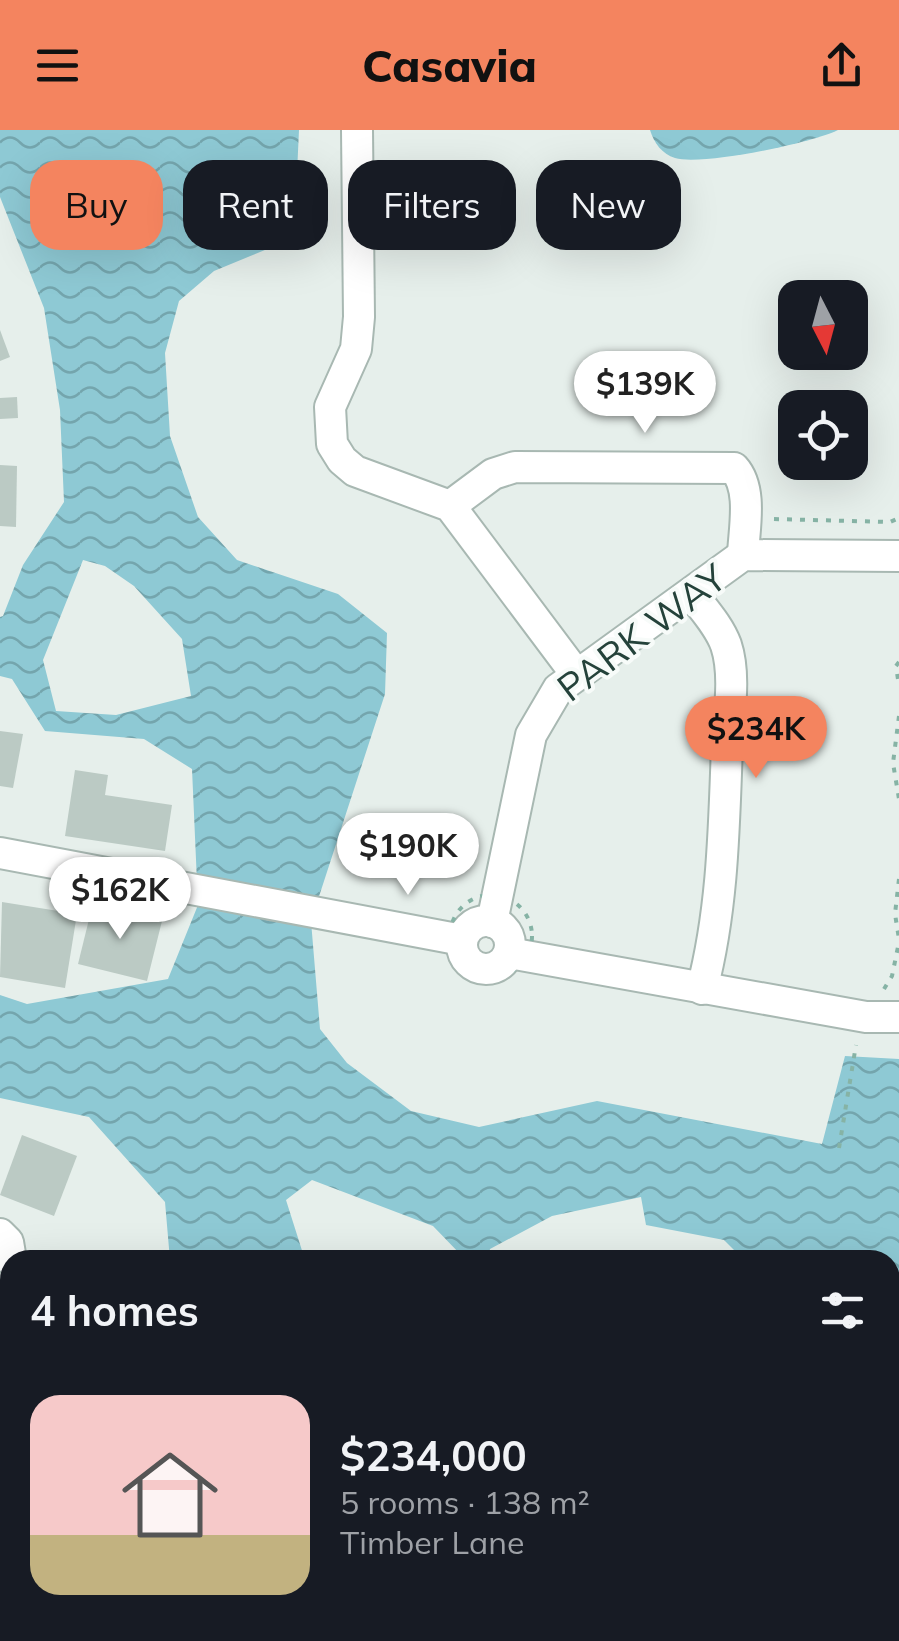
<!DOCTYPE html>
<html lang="en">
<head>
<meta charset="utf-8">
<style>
	body { margin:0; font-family:Mulish,sans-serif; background:#242831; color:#f1f3f6; height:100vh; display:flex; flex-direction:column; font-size:38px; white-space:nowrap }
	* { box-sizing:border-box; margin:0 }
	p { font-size:32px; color:#9ea1a6 }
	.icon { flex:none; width:55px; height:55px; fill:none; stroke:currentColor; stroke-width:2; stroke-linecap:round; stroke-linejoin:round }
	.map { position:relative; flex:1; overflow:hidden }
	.sheet { position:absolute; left:0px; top:1120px; width:900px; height:392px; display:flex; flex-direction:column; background:#171b24; border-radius:30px 30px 0 0; box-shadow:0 10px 40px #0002 }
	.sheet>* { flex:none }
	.guide { position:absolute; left:30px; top:30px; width:840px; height:90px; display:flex; gap:20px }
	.needle { width:65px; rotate:174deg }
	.fabs { position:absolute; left:778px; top:150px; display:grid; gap:20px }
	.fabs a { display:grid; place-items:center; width:90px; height:90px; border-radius:20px; background:#171b24; box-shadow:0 10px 40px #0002; font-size:50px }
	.price { position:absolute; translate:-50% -85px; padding:0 22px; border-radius:35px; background:#fff; color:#222; font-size:32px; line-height:65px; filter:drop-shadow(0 2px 5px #0008) }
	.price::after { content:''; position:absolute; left:50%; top:60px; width:30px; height:22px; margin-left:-15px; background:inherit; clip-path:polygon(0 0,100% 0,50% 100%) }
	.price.active { background:#f4845f; color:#111 }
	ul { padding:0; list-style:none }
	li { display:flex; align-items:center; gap:30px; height:250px; padding:0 30px }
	li span { display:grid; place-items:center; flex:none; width:280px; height:200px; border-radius:30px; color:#555 }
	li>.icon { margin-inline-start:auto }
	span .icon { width:120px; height:120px; fill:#fffc; stroke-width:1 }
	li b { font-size:42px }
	h2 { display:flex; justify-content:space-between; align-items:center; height:120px; padding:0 30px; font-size:42px }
	.pill { padding:0 35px; border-radius:30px; background:#171b24; box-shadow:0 10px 40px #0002; font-size:35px; line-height:90px }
	.pill.active { background:#f4845f; color:#111 }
	header { display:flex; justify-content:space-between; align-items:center; height:130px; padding:0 30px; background:#f4845f; color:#111; font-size:45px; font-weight:800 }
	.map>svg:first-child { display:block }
	.water { fill:url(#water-waves); fill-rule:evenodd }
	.building { fill:#bbcac4 }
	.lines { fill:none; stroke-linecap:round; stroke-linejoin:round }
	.minor-casing { stroke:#a8b8b2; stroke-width:34 }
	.path { stroke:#86b3a5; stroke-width:4; stroke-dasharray:5 8; stroke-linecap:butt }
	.minor { stroke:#fff; stroke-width:30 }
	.labels { text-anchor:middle; stroke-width:8; stroke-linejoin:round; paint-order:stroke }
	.street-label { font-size:38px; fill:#24423a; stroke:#f7fbf9 }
</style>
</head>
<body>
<header><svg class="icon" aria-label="menu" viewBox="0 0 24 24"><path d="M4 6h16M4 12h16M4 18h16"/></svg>Casavia<svg class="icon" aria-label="share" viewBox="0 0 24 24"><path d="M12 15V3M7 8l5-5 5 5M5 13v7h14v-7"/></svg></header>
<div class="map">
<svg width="899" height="1511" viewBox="0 0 899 1511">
	<defs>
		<pattern id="water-waves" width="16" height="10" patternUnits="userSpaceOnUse" patternTransform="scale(2.5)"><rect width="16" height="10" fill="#8ec9d4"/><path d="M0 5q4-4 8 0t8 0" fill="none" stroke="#74a5ad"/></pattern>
	</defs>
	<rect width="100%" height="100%" fill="#e6efeb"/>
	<g class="water">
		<path d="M0,0H299L294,108L214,141L179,171L165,223L170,306L198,387L237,430L338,464L387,503L385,564L311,791L320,899L347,933L411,981L479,997L597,971L822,1014L845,926L899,929V1278L890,1284V1130H744L724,1110L646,1095L641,1067L552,1086L490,1119L487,1130H461L462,1126L433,1096L312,1050L286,1070L305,1130H170L165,1072L89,987L0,968V865L27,874L168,849L198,775L192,639L144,609L45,601L12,549L0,546V487L3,486L23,435L64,372L60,280L44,178L0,67ZM83,430L105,436L134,456L182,509L191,566L116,585L56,581L43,530Z"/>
		<path d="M650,0H838C812,13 702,36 675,28C662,24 654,13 650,0Z"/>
		<path d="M0,1268L10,1269V1340L0,1333Z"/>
		<path d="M40,1503V1502L222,1503L197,1511H37Z"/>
	</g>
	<g class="building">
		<path d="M0,200L10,227L0,231Z"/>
		<path d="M17,267L18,288L0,289V268Z"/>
		<path d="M0,335L17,336L16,397L0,396Z"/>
		<path d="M0,601L23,604L13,658L0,656Z"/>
		<path d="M75,640L108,645L105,665L172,675L165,721L65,706Z"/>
		<path d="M2,772L77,784L65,858L0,847Z"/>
		<path d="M93,773L162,791L147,851L78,834Z"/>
		<path d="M22,1005L77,1026L54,1086L0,1065Z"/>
		<path d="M10,1189V1269L8,1271L0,1261V1196Z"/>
		<path d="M0,1368L10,1410V1429L0,1431Z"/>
		<path d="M10,1451V1496L0,1498V1452Z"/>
	</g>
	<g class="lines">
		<defs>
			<g id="minor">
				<path d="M357,0L359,187L356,219L330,277L332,314L342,330L355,341L450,376L576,544"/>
				<path d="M450,376L493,344L515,337L734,338C753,359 744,399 743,425"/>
				<path d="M692,464C704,480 719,496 726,515C736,545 729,584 727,615C724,697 723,778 702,859"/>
				<path d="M0,723L462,810"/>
				<circle cx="486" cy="815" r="24"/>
				<path d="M492,792L531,605L558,559L743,425L899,426"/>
				<path d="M509,823L866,887H899"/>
				<path d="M0,1104L8,1112L11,1130"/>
				<path d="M890,1459L899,1457"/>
				<path d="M252,1502L254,1511"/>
				<path d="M779,1511L780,1502"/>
			</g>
		</defs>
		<use href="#minor" class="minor-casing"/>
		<g class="path">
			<path d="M200,44L326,51"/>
			<path d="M774,389L890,392L899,388"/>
			<path d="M899,532L896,536L899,556"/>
			<path d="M899,586L893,633L899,669"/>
			<path d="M899,749L895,784L899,809"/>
			<circle cx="491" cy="806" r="41"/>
			<path d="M884,859L892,846L899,812"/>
			<path d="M839,1018L856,915"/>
		</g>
		<use href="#minor" class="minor"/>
	</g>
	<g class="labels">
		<g class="street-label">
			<text transform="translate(642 503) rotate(-37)" y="13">PARK WAY</text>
		</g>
	</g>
</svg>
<div class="fabs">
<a><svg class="needle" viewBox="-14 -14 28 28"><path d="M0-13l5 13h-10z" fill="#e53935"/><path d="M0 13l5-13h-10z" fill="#9ea1a6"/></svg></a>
<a><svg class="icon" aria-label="locate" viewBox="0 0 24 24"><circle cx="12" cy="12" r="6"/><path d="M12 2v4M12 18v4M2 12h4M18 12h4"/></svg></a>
</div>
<b class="price" style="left:645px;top:306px">$139K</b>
<b class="price active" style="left:756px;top:651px">$234K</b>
<b class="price" style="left:408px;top:768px">$190K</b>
<b class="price" style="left:120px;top:812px">$162K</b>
<div class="guide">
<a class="pill active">Buy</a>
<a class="pill">Rent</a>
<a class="pill">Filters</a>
<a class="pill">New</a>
</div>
<section class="sheet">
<h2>4 homes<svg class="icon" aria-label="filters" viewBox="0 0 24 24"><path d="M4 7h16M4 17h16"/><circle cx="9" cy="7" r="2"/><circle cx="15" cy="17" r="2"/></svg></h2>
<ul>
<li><span style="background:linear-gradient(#f6c9c9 70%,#c2b280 0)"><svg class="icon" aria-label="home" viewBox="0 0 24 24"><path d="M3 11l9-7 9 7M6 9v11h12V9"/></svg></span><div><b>$234,000</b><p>5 rooms · 138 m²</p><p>Timber Lane</p></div></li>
</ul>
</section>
</div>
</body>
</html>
